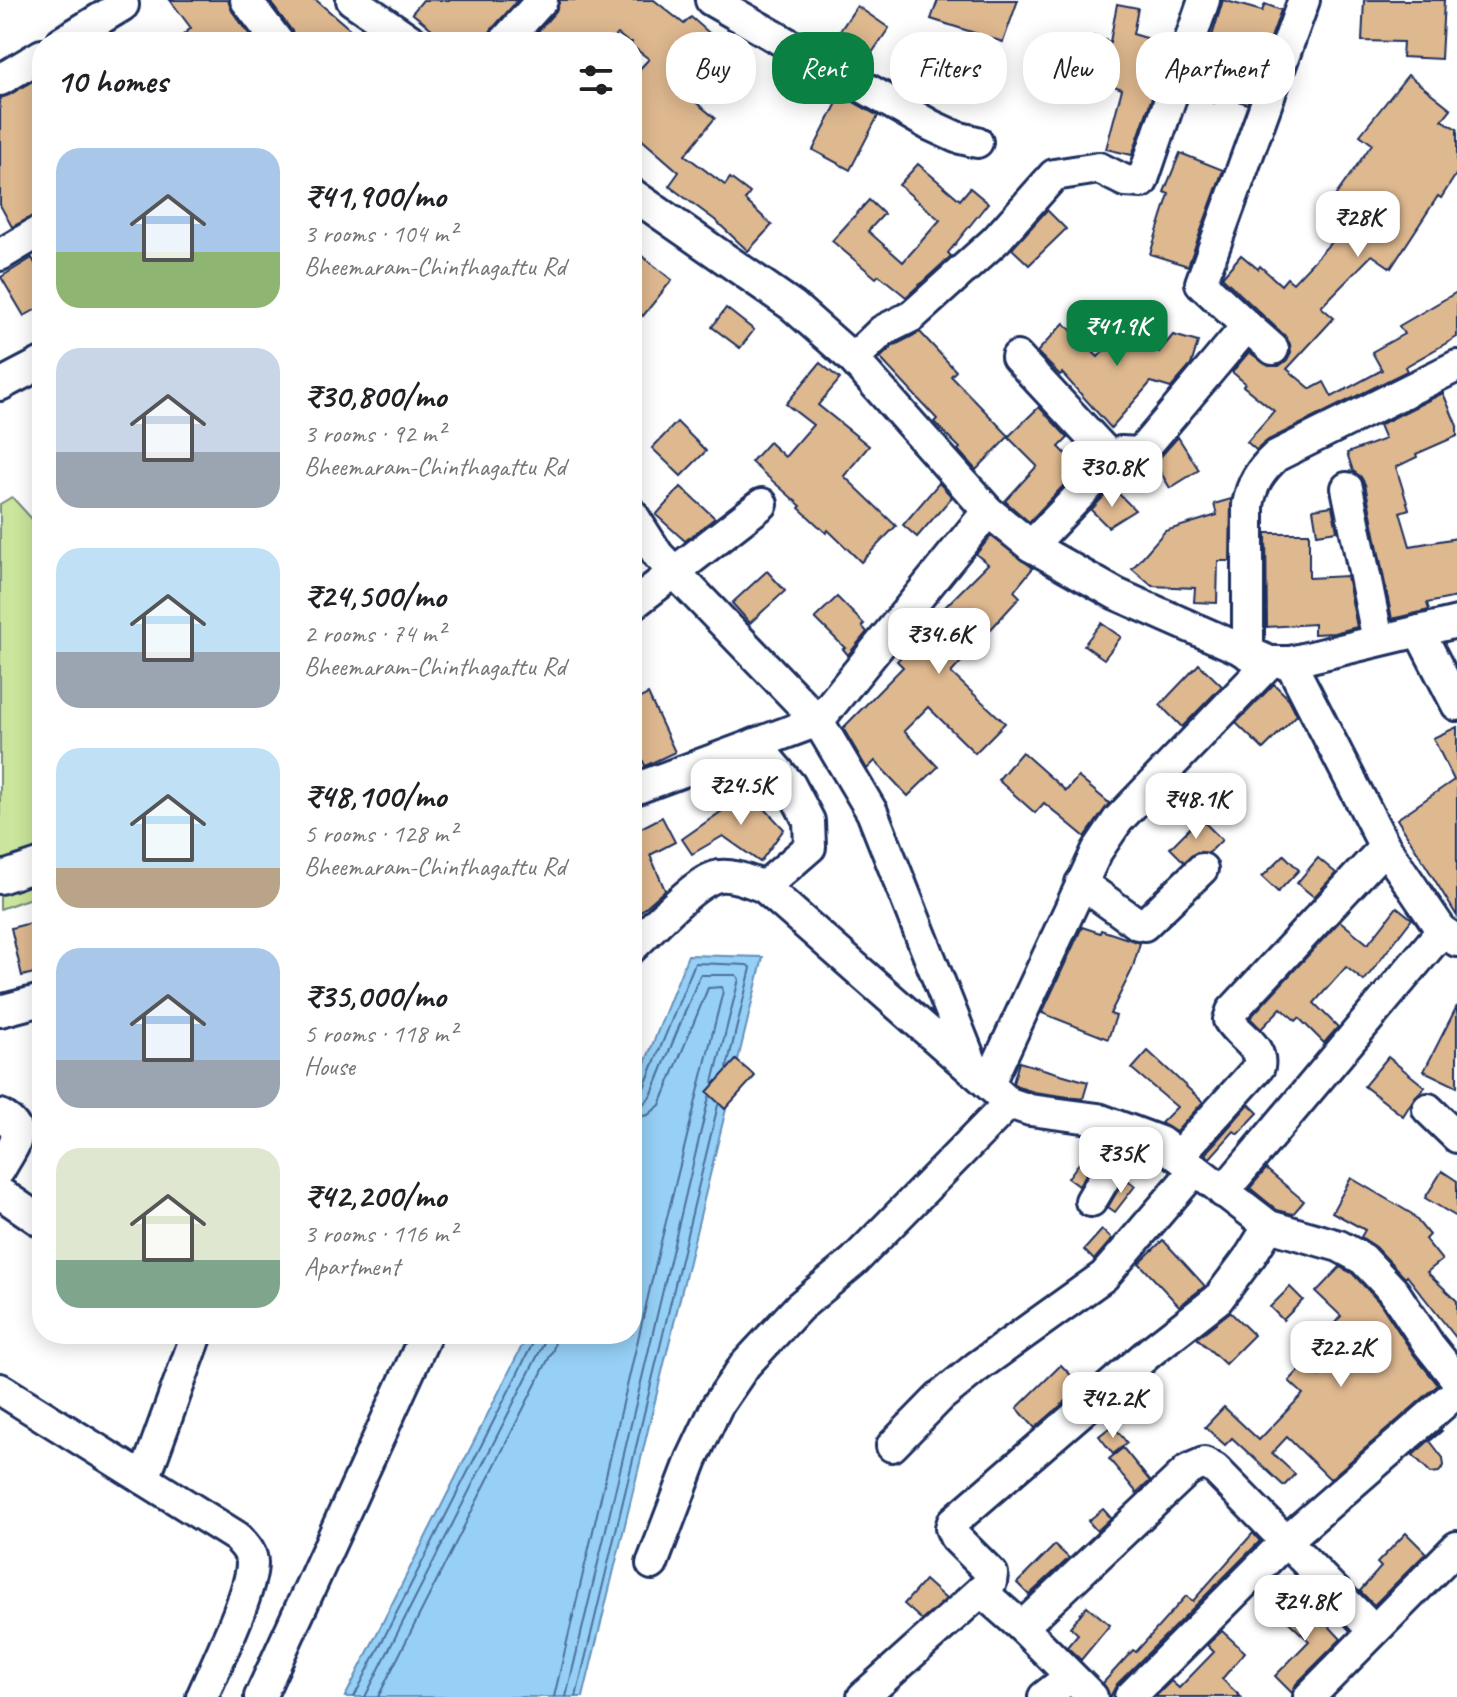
<!DOCTYPE html>
<html lang="en">
<head>
<meta charset="utf-8">
<style>
	body { margin:0; font-family:Caveat,sans-serif; background:#f2f2f2; color:#202124; height:100vh; display:flex; flex-direction:column; font-size:30px; white-space:nowrap }
	* { box-sizing:border-box; margin:0 }
	p { font-size:26px; color:#757577 }
	.icon { flex:none; width:44px; height:44px; fill:none; stroke:currentColor; stroke-width:2; stroke-linecap:round; stroke-linejoin:round }
	.map { position:relative; flex:1; overflow:hidden }
	.panel { position:absolute; left:32px; top:32px; width:610px; height:1312px; display:flex; flex-direction:column; background:#fff; border-radius:32px; box-shadow:0 4px 20px #0003 }
	.panel>* { flex:none }
	.hud { position:absolute; left:666px; top:32px; width:670px; height:72px; display:flex; gap:16px }
	.price { position:absolute; translate:-50% -68px; padding:0 18px; border-radius:16px; background:#fff; color:#222; font-size:26px; line-height:52px; filter:drop-shadow(0 2px 4px #0008) }
	.price::after { content:''; position:absolute; left:50%; top:48px; width:24px; height:18px; margin-left:-12px; background:inherit; clip-path:polygon(0 0,100% 0,50% 100%) }
	.price.current { background:#0b8043; color:#fff }
	ul { padding:0; list-style:none }
	li { display:flex; align-items:center; gap:24px; height:200px; padding:0 24px }
	li span { display:grid; place-items:center; flex:none; width:224px; height:160px; border-radius:24px; color:#555 }
	li>.icon { margin-inline-start:auto }
	span .icon { width:96px; height:96px; fill:#fffc; stroke-width:1 }
	li b { font-size:34px }
	h2 { display:flex; justify-content:space-between; align-items:center; height:96px; padding:0 24px; font-size:34px }
	.tag { padding:0 28px; border-radius:32px; background:#fff; box-shadow:0 4px 20px #0003; font-size:28px; line-height:72px }
	.tag.current { background:#0b8043; color:#fff }
	.map>svg:first-child { display:block }
	.green { fill:#cbe69c; stroke:#738a7d; stroke-width:2 }
	.water { fill:#96d0f6; stroke:#6590b9; stroke-width:2 }
	.lines { fill:none; stroke-linecap:round; stroke-linejoin:round }
	.shore { stroke:#4c6f9b; stroke-width:2 }
	.building { fill:#deb88f; stroke:#1b2f5e; stroke-width:2 }
	.minor-casing { stroke:#1b2f5e; stroke-width:36 }
	.minor { stroke:#fff; stroke-width:30 }
</style>
</head>
<body>
<div class="map">
<svg width="1457" height="1697" viewBox="0 0 1457 1697">
	<rect width="100%" height="100%" fill="#fff"/>
	<filter id="ink" filterUnits="userSpaceOnUse"><feTurbulence type="fractalNoise" baseFrequency=".0125" numOctaves="2"/><feDisplacementMap in="SourceGraphic" scale="16" xChannelSelector="R" yChannelSelector="G"/><feConvolveMatrix kernelMatrix="1 2 1 2 8 2 1 2 1" color-interpolation-filters="sRGB"/></filter>
	<g filter="url(#ink)">
		<path class="green" d="M12,497L42,530V894L0,909V504Z"/>
		<path class="water" d="M688,955L763,957L583,1697H345L528,1334H632V1096Z"/>
		<g class="lines">
			<g class="shore">
				<path d="M632,1096L638,1095L643,1090L695,963L747,965L751,968L727,1067"/>
				<path d="M632,1106L643,1104L651,1096L700,975H736L739,979L713,1082"/>
				<path d="M354,1697L534,1341L535,1334"/>
				<path d="M365,1697L543,1345L545,1334"/>
				<path d="M378,1697L553,1350L557,1334"/>
				<path d="M554,1697L659,1250L723,991L722,987L708,988L660,1105L648,1115L632,1118"/>
				<path d="M566,1697L709,1097"/>
				<path d="M576,1697L718,1105"/>
			</g>
		</g>
		<g class="building">
			<path d="M170,0H228L232,11L255,42H175L191,28Z"/>
			<path d="M273,0H316L365,42H296L292,31L271,3Z"/>
			<path d="M423,0H518L491,30L486,42H448L412,13Z"/>
			<path d="M560,0H654L684,24L691,17L723,45L682,91L715,118L685,155L725,185L730,178L750,193L745,200L772,225L748,251L715,220L669,186L679,172L632,131V77L649,59L632,46V42H628L618,34L610,42H550L538,31L556,11Z"/>
			<path d="M938,0H1018L1003,42L931,19Z"/>
			<path d="M1223,0L1262,11L1265,4L1281,10L1247,104L1217,94L1214,103L1190,95L1205,52L1207,53Z"/>
			<path d="M1364,0H1444L1441,59L1402,57L1403,42L1362,41Z"/>
			<path d="M1117,4L1138,8L1133,34L1170,45L1132,155L1106,149L1122,89L1080,74L1094,36L1110,42Z"/>
			<path d="M857,6L889,28L863,66L829,47Z"/>
			<path d="M1408,75L1451,109L1442,120L1457,129V173L1441,198L1438,196L1391,268L1372,255L1321,307L1334,318L1287,369L1311,389L1324,382L1332,397L1382,370L1372,352L1404,334L1399,326L1457,292V337L1405,367L1407,371L1268,440L1256,450L1247,442L1274,411L1243,386L1245,383L1232,372L1249,352L1269,366H1279L1287,360L1291,352L1290,344L1285,336L1222,277L1241,255L1258,269L1260,266L1281,285L1287,278L1293,283L1354,218L1331,202L1372,144L1360,135Z"/>
			<path d="M36,79L42,88V212L12,227L0,205V98L9,95Z"/>
			<path d="M841,95L878,116L850,170L813,150Z"/>
			<path d="M1180,153L1223,170L1188,266L1150,254L1169,194L1164,192Z"/>
			<path d="M918,164L960,200L970,188L988,203L948,253L951,256L906,297L879,275L876,278L832,241L869,200L884,214L868,231L903,262L940,220L899,185Z"/>
			<path d="M1047,210L1066,229L1029,265L1012,249Z"/>
			<path d="M632,248L672,280L643,316L632,306Z"/>
			<path d="M32,258L42,276V306L24,316L1,277Z"/>
			<path d="M726,308L754,330L740,348L712,327Z"/>
			<path d="M1064,323L1098,357L1129,324L1159,352L1173,335L1198,342L1191,365L1171,388L1151,382L1111,428L1062,373L1060,375L1037,352Z"/>
			<path d="M920,332L956,371L951,376L1009,436L976,470L958,450L960,448L934,422L937,419L880,358L893,346Z"/>
			<path d="M820,363L840,379L818,405L869,446L844,476L896,526L861,562L828,530L826,533L799,508L801,506L751,462L769,442L785,457L813,425L786,404Z"/>
			<path d="M1443,393L1457,426V436L1416,454L1417,457L1396,467L1409,509L1400,512L1410,546L1457,538V597L1427,603L1429,610L1392,619L1365,484L1361,477L1353,471L1347,453L1385,439L1379,425Z"/>
			<path d="M1039,407L1068,438L1059,447L1080,468L1029,522L1005,501L1037,466L1008,437Z"/>
			<path d="M677,422L706,451L681,476L652,448Z"/>
			<path d="M1178,437L1199,470L1170,488L1155,463Z"/>
			<path d="M939,483L952,497L917,537L903,525Z"/>
			<path d="M681,487L715,518L685,541L656,515Z"/>
			<path d="M1115,490L1135,510L1108,527L1091,510L1106,494L1108,496Z"/>
			<path d="M1231,499L1230,561H1218L1217,603L1194,602L1195,588L1152,586L1132,569L1165,531L1217,515L1214,504Z"/>
			<path d="M1332,506L1337,531L1317,534L1313,509Z"/>
			<path d="M1266,533H1309V578L1347,576L1357,627L1334,633L1314,634V624L1267,627Z"/>
			<path d="M991,536L1033,568L1014,591L1020,597L951,673L1005,723L975,753L928,707L904,731L938,767L908,796L875,761L867,769L843,728L903,667L897,661L923,634L920,632L988,564L976,554Z"/>
			<path d="M767,571L785,591L750,623L732,603Z"/>
			<path d="M837,597L864,624L862,626L867,632L848,655L843,649L845,648L815,618Z"/>
			<path d="M1101,623L1121,637L1104,659L1084,645Z"/>
			<path d="M1199,664L1222,686L1182,727L1160,705Z"/>
			<path d="M1274,684L1289,699L1297,715L1263,749L1236,723Z"/>
			<path d="M648,694L675,752L645,766L643,761L632,769V702Z"/>
			<path d="M1457,727V916L1397,819L1454,780L1433,738Z"/>
			<path d="M1022,752L1066,791L1078,777L1109,803L1085,837L1044,803L1035,813L998,780Z"/>
			<path d="M758,786L772,802L765,809L784,829L760,862L723,836L692,854L682,839L735,802L737,805Z"/>
			<path d="M632,813L639,829L662,817L675,842L650,855L665,890L632,919Z"/>
			<path d="M1200,818L1222,840L1209,853L1197,852L1184,862L1170,848Z"/>
			<path d="M1284,855L1299,870L1278,892L1262,877Z"/>
			<path d="M1318,858L1336,873L1314,897L1297,883Z"/>
			<path d="M1397,907L1412,919L1364,981L1346,967L1314,1003L1338,1027L1324,1043L1299,1018L1296,1021L1281,1008L1261,1029L1250,1018L1340,921L1368,944Z"/>
			<path d="M42,920V971L22,976L11,928Z"/>
			<path d="M1082,927L1100,933L1101,930L1140,943L1132,970L1110,1014L1116,1016L1108,1039L1042,1013Z"/>
			<path d="M1457,1006V1087L1424,1071Z"/>
			<path d="M1148,1051L1203,1102L1176,1132L1161,1123L1177,1107L1132,1069Z"/>
			<path d="M1388,1057L1425,1087L1415,1097L1403,1116L1364,1086Z"/>
			<path d="M736,1060L755,1076L725,1109L707,1092Z"/>
			<path d="M1019,1062L1088,1082L1083,1099L1034,1092L1018,1087L1013,1083Z"/>
			<path d="M1249,1104L1258,1113L1238,1134L1234,1131L1210,1158L1205,1154Z"/>
			<path d="M1091,1147L1099,1152L1079,1186L1068,1178Z"/>
			<path d="M1266,1169L1304,1201L1293,1214L1277,1210L1250,1188Z"/>
			<path d="M1442,1171L1457,1181V1217L1425,1198Z"/>
			<path d="M1125,1178L1135,1186L1115,1212L1108,1207Z"/>
			<path d="M1351,1178L1412,1214L1429,1235L1425,1239L1442,1260L1427,1272L1457,1301V1339L1407,1276L1405,1278L1376,1247L1361,1237L1365,1230L1332,1212Z"/>
			<path d="M1102,1230L1112,1239L1094,1260L1084,1250Z"/>
			<path d="M1163,1240L1205,1286L1179,1306L1139,1263Z"/>
			<path d="M1340,1267L1352,1273L1380,1303L1414,1355L1438,1385L1330,1479L1287,1437L1272,1453L1295,1474L1284,1486L1232,1438L1225,1445L1205,1427L1224,1407L1259,1440L1303,1394L1289,1381L1306,1363L1319,1376L1346,1348L1327,1332L1341,1316L1316,1292Z"/>
			<path d="M1290,1287L1303,1300L1283,1320L1270,1307Z"/>
			<path d="M1230,1312L1254,1335L1225,1364L1197,1338Z"/>
			<path d="M1061,1365L1082,1387L1035,1428L1017,1408Z"/>
			<path d="M1113,1425L1127,1443L1113,1454L1099,1436Z"/>
			<path d="M1441,1430L1442,1431L1430,1441L1443,1458L1444,1466L1439,1472L1431,1473L1413,1455Z"/>
			<path d="M1123,1448L1150,1481L1137,1493L1109,1459Z"/>
			<path d="M1103,1509L1111,1518L1097,1531L1088,1521Z"/>
			<path d="M1253,1533L1260,1541L1117,1684L1110,1697L1103,1683L1133,1650L1136,1652L1186,1596L1193,1601Z"/>
			<path d="M1406,1533L1426,1553L1374,1605L1360,1591L1381,1567L1377,1563Z"/>
			<path d="M1055,1545L1069,1558L1029,1595L1017,1583Z"/>
			<path d="M925,1580L946,1599L922,1620L904,1604Z"/>
			<path d="M1291,1596L1323,1626L1326,1623L1341,1639L1296,1684L1292,1693L1275,1676L1309,1641L1277,1611Z"/>
			<path d="M1087,1606L1110,1625L1081,1660L1067,1647L1078,1634L1070,1627Z"/>
			<path d="M1222,1631L1245,1652L1222,1679L1241,1697H1155L1171,1681L1179,1688L1214,1652L1207,1645Z"/>
		</g>
		<g class="lines">
			<defs>
				<g id="minor">
					<path d="M246,0L278,42"/>
					<path d="M352,0L413,42"/>
					<path d="M711,0L930,125L956,137L977,142"/>
					<path d="M62,42L123,5L122,0"/>
					<path d="M504,42L542,0"/>
					<path d="M0,80L42,55"/>
					<path d="M632,194L793,306L853,359L988,511L1031,546L1116,594L1270,662H1290L1457,622"/>
					<path d="M0,255L42,230"/>
					<path d="M1247,326L1201,283L1304,0"/>
					<path d="M1017,357L1113,460"/>
					<path d="M853,359L882,331L912,316L996,240L1054,175L1099,168L1125,181L1142,182L1204,0"/>
					<path d="M0,385L42,363"/>
					<path d="M1347,488L1378,640"/>
					<path d="M632,514L658,555L818,721L872,812L975,1072L1009,1103L1030,1110L1098,1119L1160,1142L1269,1226L1339,1246L1363,1259L1394,1292L1429,1345L1457,1380"/>
					<path d="M1031,546L1121,452L1140,453L1247,326L1273,349"/>
					<path d="M632,605L762,504"/>
					<path d="M1419,631L1457,705"/>
					<path d="M1248,654V505C1252,483 1260,471 1276,456L1457,366"/>
					<path d="M1290,662L1385,847L1442,931L1457,941"/>
					<path d="M755,744L790,785L809,821L810,847L764,887"/>
					<path d="M632,790L818,721L988,511"/>
					<path d="M0,878L42,864"/>
					<path d="M1081,883L1138,924L1144,925L1202,869"/>
					<path d="M632,947C652,929 691,885 715,877C729,872 751,882 764,887L973,1071"/>
					<path d="M0,1011L42,1000"/>
					<path d="M989,1083L1097,851L1118,820L1270,662"/>
					<path d="M1428,1109L1457,1137"/>
					<path d="M0,1115C30,1131 12,1146 0,1169"/>
					<path d="M1178,1156L1259,1067C1263,1046 1239,1037 1229,1020L1232,1011L1385,847"/>
					<path d="M1223,1192L1442,931"/>
					<path d="M0,1193L42,1222"/>
					<path d="M1091,1201L1132,1132"/>
					<path d="M0,1389L237,1537C244,1545 252,1552 252,1563C252,1592 215,1667 202,1697"/>
					<path d="M892,1446L941,1396L977,1367L1104,1276L1195,1170"/>
					<path d="M144,1479L197,1334"/>
					<path d="M652,1564L692,1459L717,1406L745,1365L799,1307L854,1261L1009,1103"/>
					<path d="M981,1591L991,1582L992,1574L955,1537L951,1528L953,1522L1150,1352L1218,1299L1251,1255L1269,1226"/>
					<path d="M1022,1627L1188,1470L1204,1463L1215,1469L1373,1630"/>
					<path d="M260,1697L426,1334"/>
					<path d="M863,1697L981,1591L1022,1627L1092,1697"/>
					<path d="M1044,1697L1070,1677"/>
					<path d="M1130,1697L1287,1540L1457,1392"/>
					<path d="M1309,1697L1457,1547"/>
				</g>
			</defs>
			<use href="#minor" class="minor-casing"/>
			<use href="#minor" class="minor"/>
		</g>
	</g>
</svg>
<b class="price" style="left:1358px;top:259px">₹28K</b>
<b class="price current" style="left:1117px;top:368px">₹41.9K</b>
<b class="price" style="left:1112px;top:509px">₹30.8K</b>
<b class="price" style="left:939px;top:676px">₹34.6K</b>
<b class="price" style="left:741px;top:827px">₹24.5K</b>
<b class="price" style="left:1196px;top:841px">₹48.1K</b>
<b class="price" style="left:1121px;top:1195px">₹35K</b>
<b class="price" style="left:1341px;top:1389px">₹22.2K</b>
<b class="price" style="left:1113px;top:1440px">₹42.2K</b>
<b class="price" style="left:1305px;top:1643px">₹24.8K</b>
<div class="hud">
<a class="tag">Buy</a>
<a class="tag current">Rent</a>
<a class="tag">Filters</a>
<a class="tag">New</a>
<a class="tag">Apartment</a>
</div>
<section class="panel">
<h2>10 homes<svg class="icon" aria-label="filters" viewBox="0 0 24 24"><path d="M4 7h16M4 17h16"/><circle cx="9" cy="7" r="2"/><circle cx="15" cy="17" r="2"/></svg></h2>
<ul>
<li><span style="background:linear-gradient(#a9c7e8 65%,#8fb573 0)"><svg class="icon" aria-label="home" viewBox="0 0 24 24"><path d="M3 11l9-7 9 7M6 9v11h12V9"/></svg></span><div><b>₹41,900/mo</b><p>3 rooms · 104 m²</p><p>Bheemaram-Chinthagattu Rd</p></div></li>
<li><span style="background:linear-gradient(#c9d6e8 65%,#9aa5b1 0)"><svg class="icon" aria-label="home" viewBox="0 0 24 24"><path d="M3 11l9-7 9 7M6 9v11h12V9"/></svg></span><div><b>₹30,800/mo</b><p>3 rooms · 92 m²</p><p>Bheemaram-Chinthagattu Rd</p></div></li>
<li><span style="background:linear-gradient(#bfe0f5 65%,#9aa5b1 0)"><svg class="icon" aria-label="home" viewBox="0 0 24 24"><path d="M3 11l9-7 9 7M6 9v11h12V9"/></svg></span><div><b>₹24,500/mo</b><p>2 rooms · 74 m²</p><p>Bheemaram-Chinthagattu Rd</p></div></li>
<li><span style="background:linear-gradient(#bfe0f5 75%,#b9a48a 0)"><svg class="icon" aria-label="home" viewBox="0 0 24 24"><path d="M3 11l9-7 9 7M6 9v11h12V9"/></svg></span><div><b>₹48,100/mo</b><p>5 rooms · 128 m²</p><p>Bheemaram-Chinthagattu Rd</p></div></li>
<li><span style="background:linear-gradient(#a9c7e8 70%,#9aa5b1 0)"><svg class="icon" aria-label="home" viewBox="0 0 24 24"><path d="M3 11l9-7 9 7M6 9v11h12V9"/></svg></span><div><b>₹35,000/mo</b><p>5 rooms · 118 m²</p><p>House</p></div></li>
<li><span style="background:linear-gradient(#dfe7d0 70%,#7fa58c 0)"><svg class="icon" aria-label="home" viewBox="0 0 24 24"><path d="M3 11l9-7 9 7M6 9v11h12V9"/></svg></span><div><b>₹42,200/mo</b><p>3 rooms · 116 m²</p><p>Apartment</p></div></li>
</ul>
</section>
</div>
</body>
</html>
